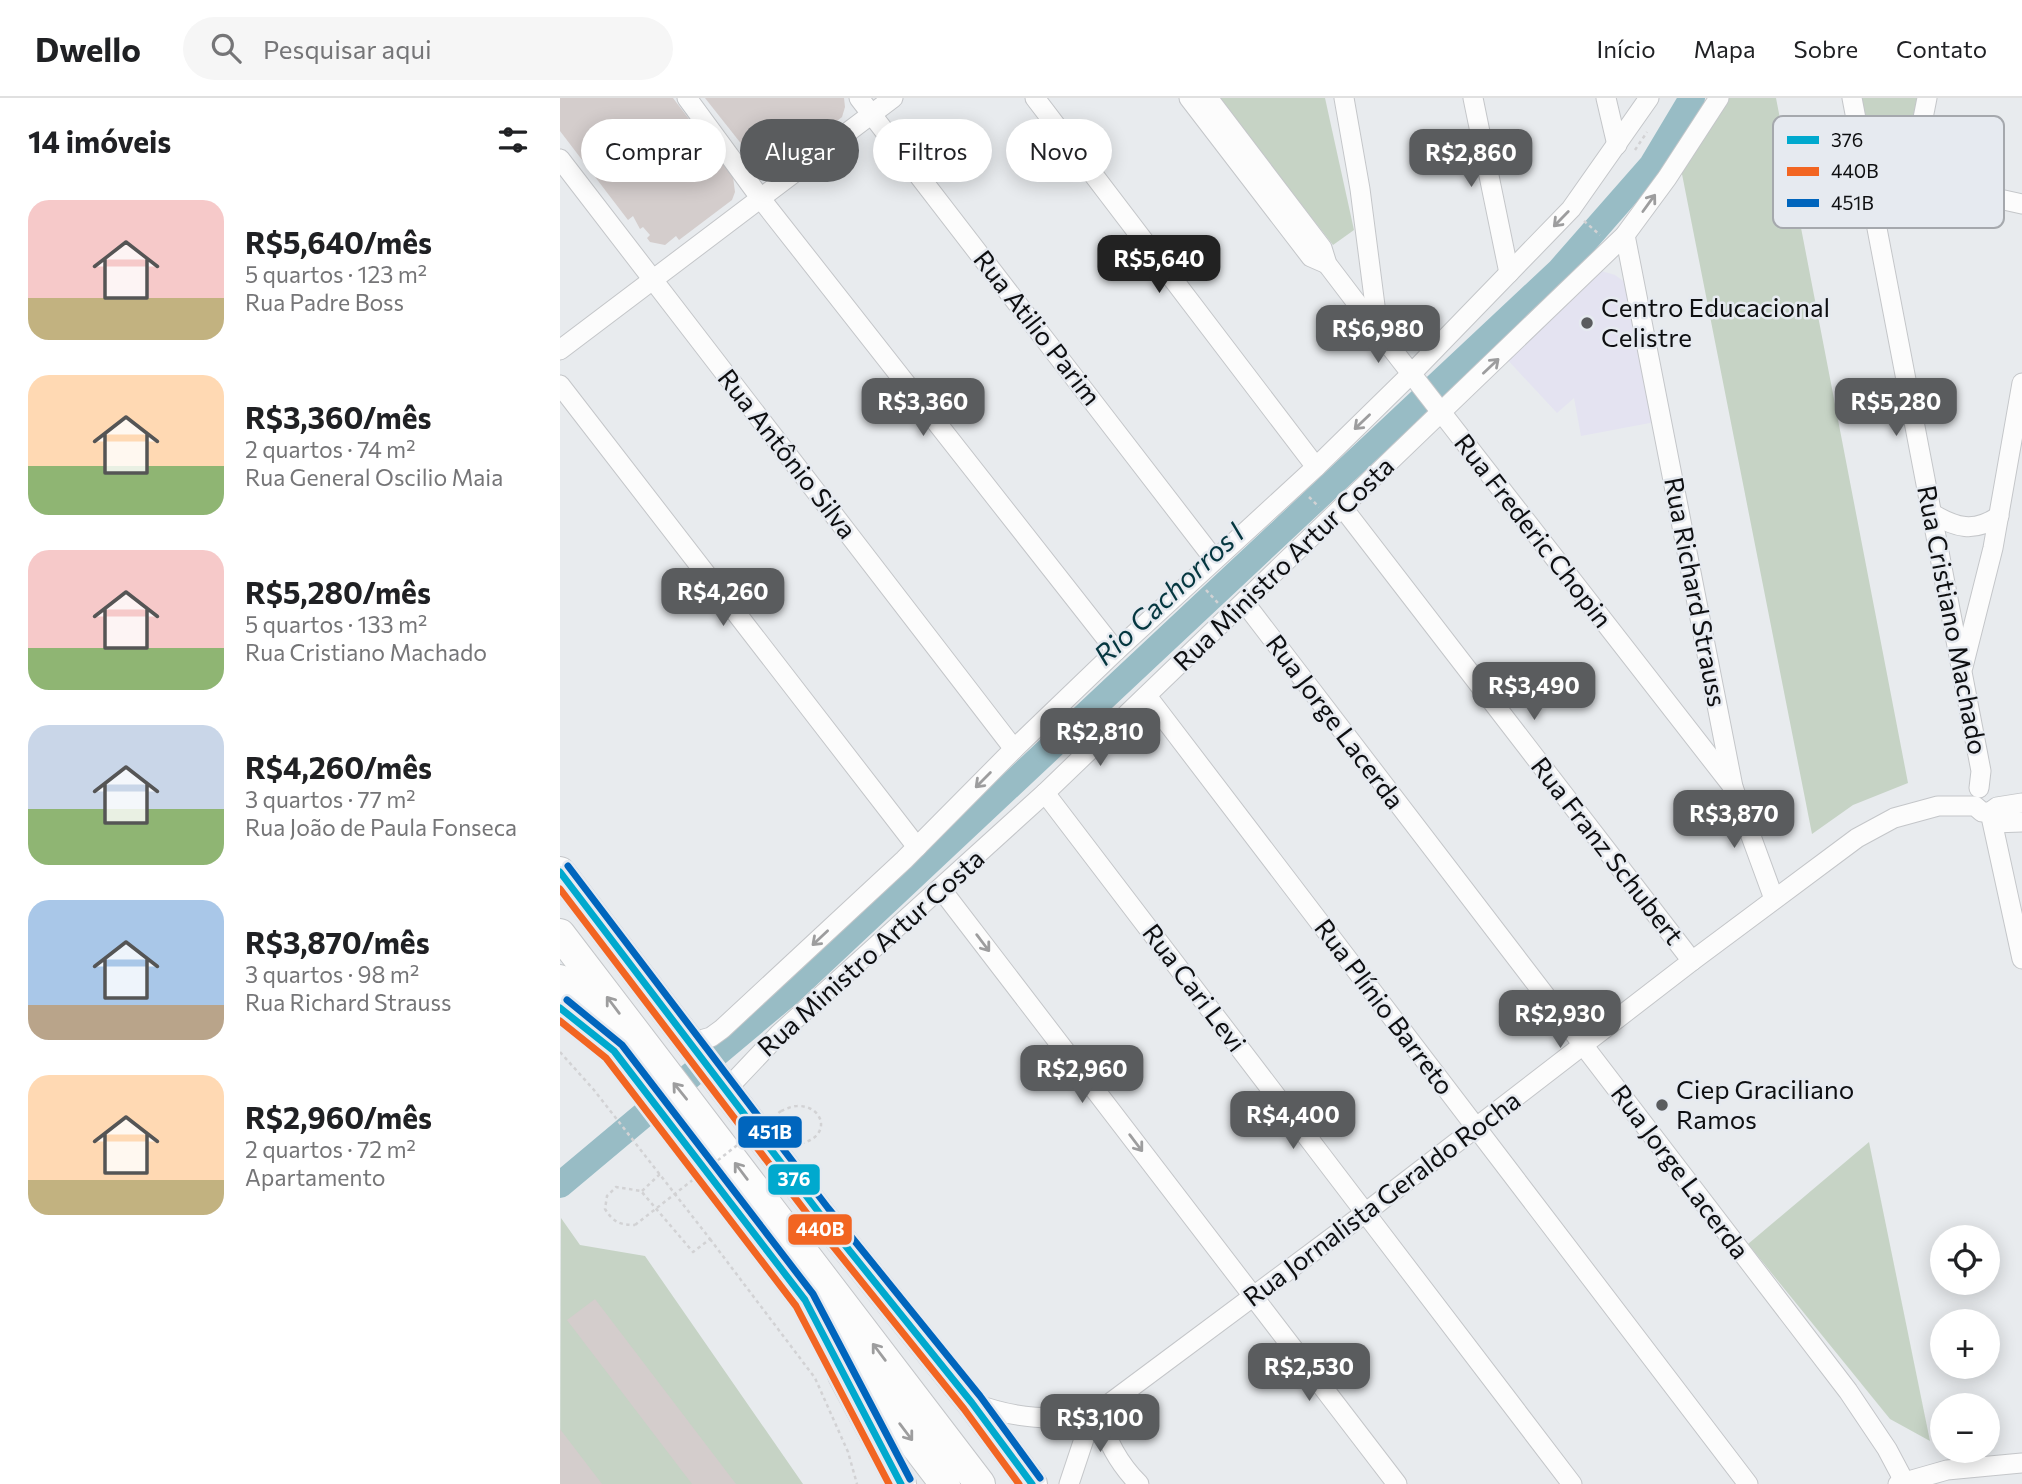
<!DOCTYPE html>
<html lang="pt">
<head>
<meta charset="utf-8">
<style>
	body { margin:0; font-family:Commissioner,sans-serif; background:#f6f6f6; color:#202124; height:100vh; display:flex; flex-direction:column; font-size:26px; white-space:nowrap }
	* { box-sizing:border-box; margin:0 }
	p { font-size:23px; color:#757577 }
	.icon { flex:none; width:38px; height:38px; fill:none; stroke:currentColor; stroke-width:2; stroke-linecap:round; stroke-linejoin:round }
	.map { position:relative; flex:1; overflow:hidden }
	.panel { display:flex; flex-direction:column; background:#fff; width:560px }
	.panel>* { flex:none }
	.top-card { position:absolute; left:21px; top:21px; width:665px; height:63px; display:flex; gap:14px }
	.fabs { position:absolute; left:1370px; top:1127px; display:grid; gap:14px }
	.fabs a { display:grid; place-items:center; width:70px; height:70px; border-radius:50%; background:#fff; box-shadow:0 4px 18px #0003; font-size:35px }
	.price { position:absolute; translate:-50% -60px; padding:0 16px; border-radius:14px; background:#5a5c5e; color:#fff; font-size:23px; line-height:46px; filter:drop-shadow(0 2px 4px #0008) }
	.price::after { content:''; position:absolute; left:50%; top:42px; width:21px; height:16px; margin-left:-10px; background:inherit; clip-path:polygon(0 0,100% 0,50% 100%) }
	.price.on { background:#222; color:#fff }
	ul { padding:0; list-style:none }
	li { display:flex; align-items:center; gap:21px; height:175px; padding:0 28px }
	li span { display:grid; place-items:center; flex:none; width:196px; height:140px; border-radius:21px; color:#555 }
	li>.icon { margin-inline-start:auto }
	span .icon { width:84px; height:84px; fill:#fffc; stroke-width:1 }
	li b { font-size:30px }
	h2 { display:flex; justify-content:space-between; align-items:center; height:84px; padding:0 28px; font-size:30px }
	.tag { padding:0 24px; border-radius:32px; background:#fff; box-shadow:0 4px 18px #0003; font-size:24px; line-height:63px }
	.tag.on { background:#5a5c5e; color:#fff }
	header { display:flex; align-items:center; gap:42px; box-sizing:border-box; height:98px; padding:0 35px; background:#fff; border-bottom:2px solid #e0e0e0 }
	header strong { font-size:33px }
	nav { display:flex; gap:38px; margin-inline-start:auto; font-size:24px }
	.search { width:490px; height:63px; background:#f6f6f6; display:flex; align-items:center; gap:18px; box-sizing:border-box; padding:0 24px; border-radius:38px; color:#757577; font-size:26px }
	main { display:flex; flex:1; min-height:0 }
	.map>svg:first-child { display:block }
	.education { fill:#e4e3f1 }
	.green { fill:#c6d3c5 }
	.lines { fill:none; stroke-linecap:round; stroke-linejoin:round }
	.river { stroke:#98bcc5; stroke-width:26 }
	.building { fill:#d4cdcc }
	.minor-casing { stroke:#c4c6c9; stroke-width:21 }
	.highway-casing { stroke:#c4c6c9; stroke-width:32 }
	.path { stroke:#d2d2d4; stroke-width:2.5; stroke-dasharray:3.5 3.5; stroke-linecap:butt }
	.minor { stroke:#fcfcfc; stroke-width:19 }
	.highway { stroke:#fcfcfc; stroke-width:30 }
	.path-bridge { stroke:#d2d2d4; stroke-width:2.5; stroke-dasharray:3.5 3.5; stroke-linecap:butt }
	.bus-1-casing { stroke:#e6eaf0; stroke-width:12 }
	.bus-2-casing { stroke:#e6eaf0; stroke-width:12 }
	.bus-3-casing { stroke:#e6eaf0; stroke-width:12 }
	.bus-1 { stroke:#00a9ce; stroke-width:7 }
	.bus-2 { stroke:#f26522; stroke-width:7 }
	.bus-3 { stroke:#0065bd; stroke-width:7 }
	.oneway { stroke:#9d9d9e }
	.poi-dot { fill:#5a5c5e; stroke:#e6eaf0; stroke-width:2.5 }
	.labels { text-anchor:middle; stroke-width:5; stroke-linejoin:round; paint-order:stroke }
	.poi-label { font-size:26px; fill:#0e0f11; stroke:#e6eaf0; text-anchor:start }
	.street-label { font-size:26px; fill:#0e0f11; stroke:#e6eaf0 }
	.water-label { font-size:28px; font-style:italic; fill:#053740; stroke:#e6eaf0 }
	.key { fill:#e6eaf0; stroke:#a5a8ad; stroke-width:2 }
	.key-label { font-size:19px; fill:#0e0f11 }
	.line-badge { stroke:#e6eaf0; stroke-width:2.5 }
	.badge-label { font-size:19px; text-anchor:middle; font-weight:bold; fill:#fff }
</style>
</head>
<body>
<header>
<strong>Dwello</strong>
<div class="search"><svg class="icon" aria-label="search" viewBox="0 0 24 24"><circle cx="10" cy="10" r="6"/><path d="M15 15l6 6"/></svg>Pesquisar aqui</div>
<nav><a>Início</a><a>Mapa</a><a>Sobre</a><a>Contato</a></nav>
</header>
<main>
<section class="panel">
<h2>14 imóveis<svg class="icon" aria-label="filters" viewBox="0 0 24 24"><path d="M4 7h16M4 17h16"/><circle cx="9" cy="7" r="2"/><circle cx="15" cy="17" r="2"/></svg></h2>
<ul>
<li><span style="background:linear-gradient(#f6c9c9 70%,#c2b280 0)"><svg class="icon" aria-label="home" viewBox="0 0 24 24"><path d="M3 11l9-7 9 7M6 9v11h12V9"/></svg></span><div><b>R$5,640/mês</b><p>5 quartos · 123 m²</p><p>Rua Padre Boss</p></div></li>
<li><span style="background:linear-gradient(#ffd9b3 65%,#8fb573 0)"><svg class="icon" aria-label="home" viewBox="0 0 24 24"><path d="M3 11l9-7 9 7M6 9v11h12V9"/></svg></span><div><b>R$3,360/mês</b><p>2 quartos · 74 m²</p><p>Rua General Oscilio Maia</p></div></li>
<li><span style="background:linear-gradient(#f6c9c9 70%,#8fb573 0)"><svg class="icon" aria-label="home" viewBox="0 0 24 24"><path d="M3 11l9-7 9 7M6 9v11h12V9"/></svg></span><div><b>R$5,280/mês</b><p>5 quartos · 133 m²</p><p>Rua Cristiano Machado</p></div></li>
<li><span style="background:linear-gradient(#c9d6e8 60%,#8fb573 0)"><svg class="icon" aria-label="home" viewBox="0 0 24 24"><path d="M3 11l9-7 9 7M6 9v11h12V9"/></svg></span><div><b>R$4,260/mês</b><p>3 quartos · 77 m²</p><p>Rua João de Paula Fonseca</p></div></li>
<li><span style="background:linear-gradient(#a9c7e8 75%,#b9a48a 0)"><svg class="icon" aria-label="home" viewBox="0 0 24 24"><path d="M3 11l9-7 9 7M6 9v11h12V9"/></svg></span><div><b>R$3,870/mês</b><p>3 quartos · 98 m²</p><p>Rua Richard Strauss</p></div></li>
<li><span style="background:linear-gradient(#ffd9b3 75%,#c2b280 0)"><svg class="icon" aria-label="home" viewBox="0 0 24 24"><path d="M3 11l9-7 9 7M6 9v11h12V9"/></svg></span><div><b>R$2,960/mês</b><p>2 quartos · 72 m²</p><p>Apartamento</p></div></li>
</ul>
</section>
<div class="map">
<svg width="1462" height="1386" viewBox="0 0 1462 1386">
	<rect width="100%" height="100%" fill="#e8ebee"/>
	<path class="education" d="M1041,173L1055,177L1066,185L1095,324L1021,338L1014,300L997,315L943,257L1029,177Z"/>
	<g class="green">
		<path d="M658,0H765L794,132L773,147Z"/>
		<path d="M1165,0H1216L1348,685L1293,707L1252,736L1121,71Z"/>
		<path d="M1296,0H1362L1359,23L1307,51Z"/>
		<path d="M1309,1044L1370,1343L1330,1321L1188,1146Z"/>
		<path d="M1,1120L20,1147L85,1158L243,1386H0Z"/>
	</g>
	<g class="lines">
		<path class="river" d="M0,1087L229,895L999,173L1092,67L1132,0"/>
	</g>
	<g class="building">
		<path d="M0,0H113L173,79L175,94L172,102L119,142L116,138L105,147L90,144L87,140L90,137L83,129L80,131L73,118L68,122L0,33Z"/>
		<path d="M145,0H284L285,9L282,19L250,45L216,68L206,70L198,67Z"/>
		<path d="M35,1201L176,1386H132L7,1222Z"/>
		<path d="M0,1331L42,1386H0Z"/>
	</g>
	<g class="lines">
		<defs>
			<g id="minor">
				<path d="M127,0L201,101L556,553"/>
				<path d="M299,0L654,461"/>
				<path d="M475,0L756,369"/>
				<path d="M629,0L751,159L767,166"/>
				<path d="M648,0L762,150L767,166L818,233L1173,689"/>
				<path d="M784,0L800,91L818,231"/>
				<path d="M913,0L949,175"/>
				<path d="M1046,0L1057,47"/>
				<path d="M1292,0L1421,673L1419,690"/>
				<path d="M0,61L454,651"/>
				<path d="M1304,71L1462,106"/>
				<path d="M1351,81L1367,0"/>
				<path d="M1065,137L1173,689L1214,801"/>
				<path d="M0,252L333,0"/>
				<path d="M0,287L357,749"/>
				<path d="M783,410L1132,863"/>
				<path d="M1371,415C1396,430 1414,435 1439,418"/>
				<path d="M684,504L1288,1293L1327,1351L1344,1383"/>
				<path d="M1403,569L1433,450L1462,285"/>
				<path d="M587,598L1188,1386"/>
				<path d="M485,695L1012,1386"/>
				<path d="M1430,714L1462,861"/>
				<path d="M1433,725L1462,724"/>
				<path d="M381,791L837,1386"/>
				<path d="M130,945L151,939L162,931L344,762L454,651L556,553L756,369L851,276L1011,111L1089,0"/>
				<path d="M166,992L219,936L485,695L1065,137L1107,80L1159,0"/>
				<path d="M413,1305C456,1321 494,1324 538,1314"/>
				<path d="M538,1314C547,1343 558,1365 579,1386"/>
				<path d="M509,1386L524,1341L538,1314L805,1115L1132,863L1297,740L1334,720L1378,708H1415L1422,714H1430L1437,709L1462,705"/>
				<path d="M1338,1386L1387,1372L1462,1365"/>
			</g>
			<g id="highway">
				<path d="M0,774L260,1116L412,1305L472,1386"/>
				<path d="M0,836L420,1386"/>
				<path d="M0,882L385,1386"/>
				<path d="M283,1277L341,1386"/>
			</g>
		</defs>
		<use href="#minor" class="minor-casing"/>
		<use href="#highway" class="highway-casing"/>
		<g class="path">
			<path d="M1075,52L1087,34"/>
			<path d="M1024,123L1040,137"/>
			<path d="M749,399L759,409"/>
			<path d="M646,492L658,505"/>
			<path d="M0,954L34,992L150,1141L133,1154L81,1093L56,1089L47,1098L45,1111C53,1124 60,1127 75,1127"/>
			<path d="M221,1013C226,1011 232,1008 237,1008C264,1007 273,1039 239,1046L233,1042"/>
			<path d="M82,1093L100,1076"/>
			<path d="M150,1141L255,1280L288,1354L297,1386"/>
		</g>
		<use href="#minor" class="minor"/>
		<use href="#highway" class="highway"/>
		<path class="path-bridge" d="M75,1127L221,1013"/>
		<defs>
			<g id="bus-1">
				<path d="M0,774L260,1116L412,1305L472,1386"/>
				<path d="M0,910L54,953L245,1202L341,1386"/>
			</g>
			<g id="bus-2">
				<path d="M0,791L252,1122L404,1311L459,1386"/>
				<path d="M0,923L46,960L236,1208L329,1386"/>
			</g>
			<g id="bus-3">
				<path d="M8,768L268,1110L420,1298L480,1380"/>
				<path d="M7,902L62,947L253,1196L350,1381"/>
			</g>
		</defs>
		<use href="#bus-1" class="bus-1-casing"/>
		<use href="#bus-2" class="bus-2-casing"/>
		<use href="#bus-3" class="bus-3-casing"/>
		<use href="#bus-1" class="bus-1"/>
		<use href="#bus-2" class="bus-2"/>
		<use href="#bus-3" class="bus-3"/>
	</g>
	<defs><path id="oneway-shaft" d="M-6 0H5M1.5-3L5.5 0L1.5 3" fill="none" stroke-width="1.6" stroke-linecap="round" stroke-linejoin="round" transform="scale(1.75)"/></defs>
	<g class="oneway">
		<use href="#oneway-shaft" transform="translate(1089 105) rotate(-54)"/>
		<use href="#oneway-shaft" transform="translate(1001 121) rotate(134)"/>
		<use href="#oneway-shaft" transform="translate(931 268) rotate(-43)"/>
		<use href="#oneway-shaft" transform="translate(802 324) rotate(136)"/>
		<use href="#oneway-shaft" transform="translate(423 682) rotate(135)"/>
		<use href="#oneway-shaft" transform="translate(260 840) rotate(137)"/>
		<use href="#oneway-shaft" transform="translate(423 845) rotate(53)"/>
		<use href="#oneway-shaft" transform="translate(53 907) rotate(-127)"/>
		<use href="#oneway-shaft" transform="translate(120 993) rotate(-129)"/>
		<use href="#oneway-shaft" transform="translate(576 1045) rotate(53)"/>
		<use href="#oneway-shaft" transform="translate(181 1073) rotate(-127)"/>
		<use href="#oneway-shaft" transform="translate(319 1254) rotate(-127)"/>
		<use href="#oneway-shaft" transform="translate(346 1334) rotate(53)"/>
	</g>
	<g class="poi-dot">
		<circle cx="1027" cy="225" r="7"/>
		<circle cx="1102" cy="1007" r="7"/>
	</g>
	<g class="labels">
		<g class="poi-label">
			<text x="1041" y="219">Centro Educacional<tspan x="1041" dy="30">Celistre</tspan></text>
			<text x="1116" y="1001">Ciep Graciliano<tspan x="1116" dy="30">Ramos</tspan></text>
		</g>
		<g class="street-label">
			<text transform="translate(477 230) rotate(52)" y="9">Rua Atilio Parim</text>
			<text transform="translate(227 356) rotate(52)" y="9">Rua Antônio Silva</text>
			<text transform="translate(973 433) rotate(52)" y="9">Rua Frederic Chopin</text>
			<text transform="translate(724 466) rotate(-44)" y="9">Rua Ministro Artur Costa</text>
			<text transform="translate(1135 494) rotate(79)" y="9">Rua Richard Strauss</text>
			<text transform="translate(1392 522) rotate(79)" y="9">Rua Cristiano Machado</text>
			<text transform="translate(775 624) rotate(53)" y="9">Rua Jorge Lacerda</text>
			<text transform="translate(1047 753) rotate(52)" y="9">Rua Franz Schubert</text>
			<text transform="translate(311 855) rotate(-42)" y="9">Rua Ministro Artur Costa</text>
			<text transform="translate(634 890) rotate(53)" y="9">Rua Cari Levi</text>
			<text transform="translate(824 909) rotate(53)" y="9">Rua Plínio Barreto</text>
			<text transform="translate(1120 1074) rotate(53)" y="9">Rua Jorge Lacerda</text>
			<text transform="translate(822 1101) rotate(-37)" y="9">Rua Jornalista Geraldo Rocha</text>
		</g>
		<g class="water-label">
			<text transform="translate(609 496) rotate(-43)" y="10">Rio Cachorros I</text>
		</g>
	</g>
	<rect x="1213" y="18" width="231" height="112" rx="10" class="key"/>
	<rect x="1227" y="38" width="32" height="8" fill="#00a9ce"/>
	<rect x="1227" y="69" width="32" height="9" fill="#f26522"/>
	<rect x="1227" y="101" width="32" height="8" fill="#0065bd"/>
	<g class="key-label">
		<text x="1271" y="49">376</text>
		<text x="1271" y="80">440B</text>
		<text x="1271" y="112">451B</text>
	</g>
	<g class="line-badge">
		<rect x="177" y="1017" width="66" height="34" rx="7" fill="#0065bd"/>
		<rect x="207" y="1065" width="54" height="33" rx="7" fill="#00a9ce"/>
		<rect x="227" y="1115" width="66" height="33" rx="7" fill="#f26522"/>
	</g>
	<g class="badge-label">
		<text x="210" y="1041">451B</text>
		<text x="234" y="1088">376</text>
		<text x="260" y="1138">440B</text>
	</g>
</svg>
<div class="fabs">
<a><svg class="icon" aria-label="locate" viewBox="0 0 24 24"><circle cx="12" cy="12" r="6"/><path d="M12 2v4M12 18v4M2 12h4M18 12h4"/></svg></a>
<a>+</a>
<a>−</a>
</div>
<b class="price" style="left:911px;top:91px">R$2,860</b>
<b class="price on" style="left:599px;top:197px">R$5,640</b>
<b class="price" style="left:818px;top:267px">R$6,980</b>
<b class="price" style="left:363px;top:340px">R$3,360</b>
<b class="price" style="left:1336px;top:340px">R$5,280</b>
<b class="price" style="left:163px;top:530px">R$4,260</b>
<b class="price" style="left:974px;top:624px">R$3,490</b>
<b class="price" style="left:540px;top:670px">R$2,810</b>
<b class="price" style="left:1174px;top:752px">R$3,870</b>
<b class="price" style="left:1000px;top:952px">R$2,930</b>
<b class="price" style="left:522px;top:1007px">R$2,960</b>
<b class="price" style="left:733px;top:1053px">R$4,400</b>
<b class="price" style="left:749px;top:1305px">R$2,530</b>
<b class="price" style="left:540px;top:1356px">R$3,100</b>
<div class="top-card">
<a class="tag">Comprar</a>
<a class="tag on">Alugar</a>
<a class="tag">Filtros</a>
<a class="tag">Novo</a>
</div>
</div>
</main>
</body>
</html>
